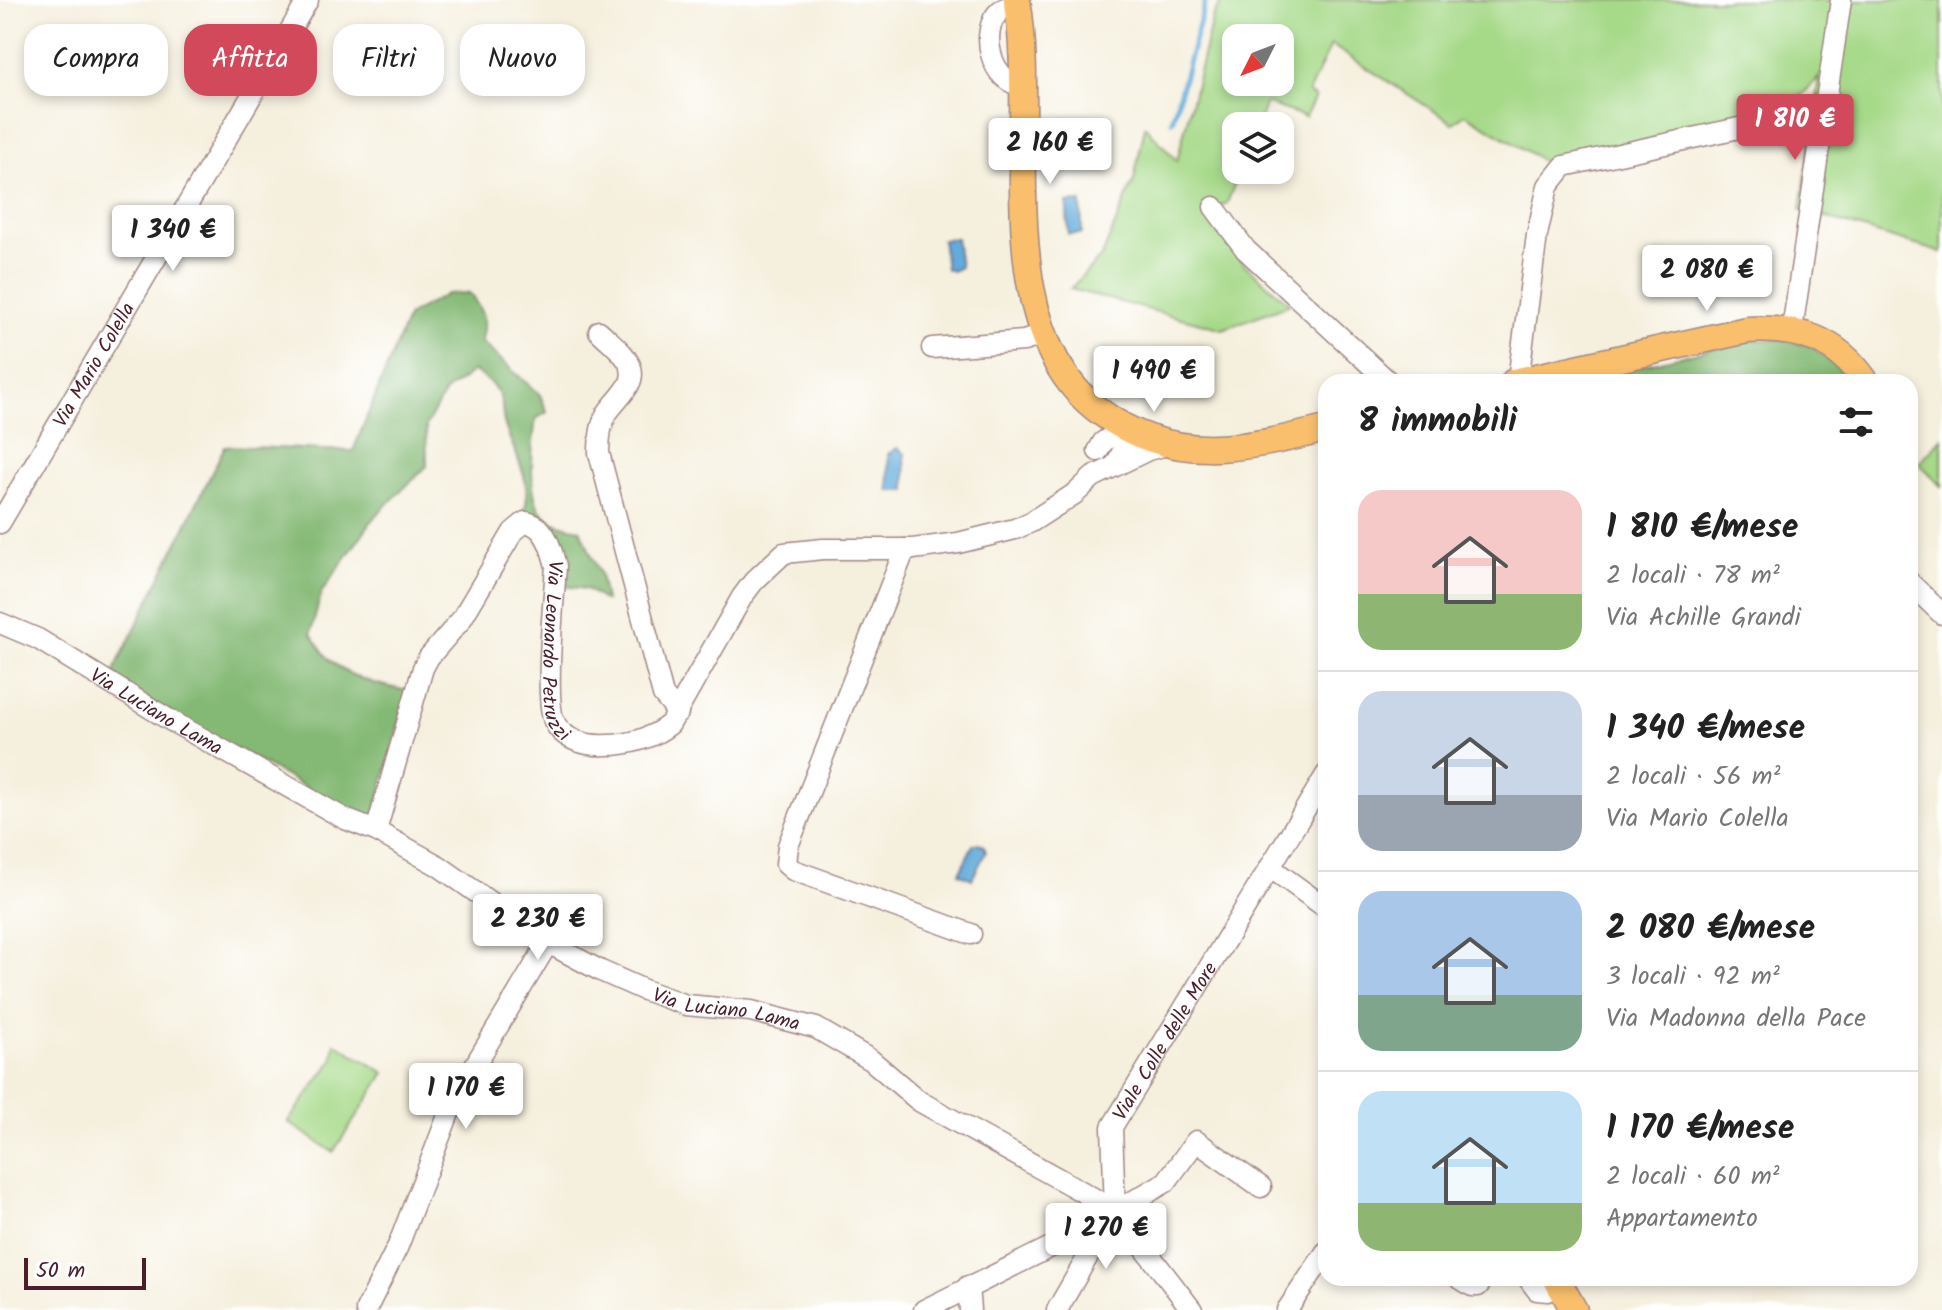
<!DOCTYPE html>
<html lang="it">
<head>
<meta charset="utf-8">
<style>
	body { margin:0; font-family:Kalam,sans-serif; background:#f6f6f6; color:#222; height:100vh; display:flex; flex-direction:column; font-size:30px; white-space:nowrap }
	* { box-sizing:border-box; margin:0 }
	p { font-size:26px; color:#767676 }
	.icon { flex:none; width:44px; height:44px; fill:none; stroke:currentColor; stroke-width:2; stroke-linecap:round; stroke-linejoin:round }
	.map { position:relative; flex:1; overflow:hidden }
	.details { position:absolute; left:1318px; top:374px; width:600px; height:912px; display:flex; flex-direction:column; background:#fff; border-radius:24px; box-shadow:0 4px 12px #0003 }
	.details>* { flex:none }
	.top-card { position:absolute; left:24px; top:24px; width:760px; height:72px; display:flex; gap:16px }
	.needle { width:52px; rotate:228deg }
	.buttons { position:absolute; left:1222px; top:24px; display:grid; gap:16px }
	.buttons a { display:grid; place-items:center; width:72px; height:72px; border-radius:16px; background:#fff; box-shadow:0 4px 12px #0003; font-size:40px }
	.scale { position:absolute; left:24px; bottom:20px; width:122px; box-sizing:border-box; padding-left:8px; border:4px solid #4a1f2b; border-top:0; font-size:22px; line-height:28px; white-space:nowrap; color:#4a1f2b; -webkit-text-stroke:6px #fff; paint-order:stroke }
	.price { position:absolute; translate:-50% -68px; padding:0 18px; border-radius:8px; background:#fff; color:#222; font-size:26px; line-height:52px; filter:drop-shadow(0 2px 4px #0008) }
	.price::after { content:''; position:absolute; left:50%; top:48px; width:24px; height:18px; margin-left:-12px; background:inherit; clip-path:polygon(0 0,100% 0,50% 100%) }
	.price.current { background:#d1495b; color:#fff }
	ul { padding:0; list-style:none }
	li { display:flex; align-items:center; gap:24px; height:200px; padding:0 40px }
	li+li { border-top:2px solid #e0e0e0 }
	li span { display:grid; place-items:center; flex:none; width:224px; height:160px; border-radius:24px; color:#555 }
	li>.icon { margin-inline-start:auto }
	span .icon { width:96px; height:96px; fill:#fffc; stroke-width:1 }
	li b { font-size:34px }
	h2 { display:flex; justify-content:space-between; align-items:center; height:96px; padding:0 40px; font-size:34px }
	.tag { padding:0 28px; border-radius:24px; background:#fff; box-shadow:0 4px 12px #0003; font-size:28px; line-height:72px }
	.tag.current { background:#d1495b; color:#fff }
	.map>svg:first-child { display:block }
	.green { fill:#a6d988; stroke:#787c5a; stroke-width:2; fill-rule:evenodd }
	.forest { fill:#84b974; stroke:#676c50; stroke-width:2 }
	.water { fill:#63abda; stroke:#566582; stroke-width:2 }
	.lines { fill:none; stroke-linecap:round; stroke-linejoin:round }
	.stream { stroke:#63abda; stroke-width:5 }
	.minor-casing { stroke:#a08784; stroke-width:23 }
	.major-casing { stroke:#a08784; stroke-width:29 }
	.minor { stroke:#fff; stroke-width:20 }
	.major { stroke:#f9bf6d; stroke-width:26 }
	.labels { text-anchor:middle; stroke-width:6; stroke-linejoin:round; paint-order:stroke }
	.street-label { font-size:20px; fill:#4a1f2b; stroke:#fff }
</style>
</head>
<body>
<div class="map">
<svg width="1942" height="1310" viewBox="0 0 1942 1310">
	<rect width="100%" height="100%" fill="#fff"/>
	<filter id="ink" filterUnits="userSpaceOnUse"><feTurbulence type="fractalNoise" baseFrequency=".0125" numOctaves="2"/><feDisplacementMap in="SourceGraphic" scale="16" xChannelSelector="R" yChannelSelector="G"/><feConvolveMatrix kernelMatrix="1 2 1 2 8 2 1 2 1" color-interpolation-filters="sRGB"/></filter>
	<filter id="wash" filterUnits="userSpaceOnUse"><feTurbulence type="fractalNoise" baseFrequency=".006" numOctaves="4" result="noise"/><feDisplacementMap in="SourceGraphic" scale="32" xChannelSelector="R" yChannelSelector="G"/><feGaussianBlur stdDeviation="1.8" result="paint"/><feColorMatrix in="noise" values="0 0 0 0 0 0 0 0 0 0 0 0 0 0 0 0 0 1.4 0 .05"/><feComposite in="paint" operator="in"/></filter>
	<g filter="url(#wash)">
		<rect width="100%" height="100%" fill="#f5efdd"/>
		<g class="green">
			<path d="M1223,0H1942V253L1801,210L1819,77L1804,93L1779,110L1548,164L1465,114L1453,123L1331,45L1308,93L1315,97L1305,117L1266,103L1257,126H1236V170H1240L1227,203L1204,213L1244,264L1290,304L1223,329L1070,289L1102,256L1134,180L1145,126L1177,161L1213,16ZM1236,38H1280V82H1236Z"/>
			<path d="M1942,438V486L1919,463Z"/>
			<path d="M335,1043L385,1073L333,1152L288,1122L333,1060Z"/>
		</g>
		<g class="forest">
			<path d="M469,293C484,312 486,319 481,342L540,395L547,412L536,419C532,441 528,491 540,510C549,523 566,526 580,529L600,574L605,601L586,589L550,584L545,551L522,514C538,487 511,449 504,422C502,414 503,405 500,397C495,385 484,378 474,371L445,392L426,426L427,466L376,515L321,593L311,633C317,642 323,653 330,660C350,679 382,686 408,691L372,824L110,679L225,446L353,451L408,316L447,294Z"/>
			<path d="M1777,339L1811,346L1855,382H1573L1744,341Z"/>
		</g>
		<g class="water">
			<path d="M1081,202L1082,234H1068L1067,203Z"/>
			<path d="M956,238L960,267L952,271L946,269L942,240Z"/>
			<path d="M897,448L905,454L906,491H889L888,454Z"/>
			<path d="M978,843L984,846L986,852L972,879L959,873L973,845Z"/>
		</g>
		<g class="lines">
			<path class="stream" d="M1172,121L1206,0"/>
		</g>
	</g>
	<g filter="url(#ink)">
		<g class="lines">
			<defs>
				<g id="minor">
					<path d="M1018,4C1012,6 1004,7 1000,11C978,29 991,85 1023,85"/>
					<path d="M1214,207L1246,250L1389,382"/>
					<path d="M1792,330L1841,0"/>
					<path d="M599,331C609,341 624,352 630,365C639,385 614,400 606,415C600,426 599,440 599,453L663,695L678,713"/>
					<path d="M932,348L1024,341L1042,335"/>
					<path d="M1518,381L1537,235L1548,186L1564,166L1785,118L1826,102"/>
					<path d="M1098,451L1103,442L1124,428L1125,447L1115,466"/>
					<path id="s1" d="M0,523L308,0"/>
					<path d="M905,549L788,846L786,864L793,870L971,934"/>
					<path d="M1910,583L1942,614"/>
					<path id="s2" d="M0,623L38,639L168,719L345,819L376,831L439,866L548,943L601,971L644,990L686,1005L751,1011L816,1028L871,1060L919,1101L1115,1210"/>
					<path id="s3" d="M376,831L423,668L429,657L461,620L513,532L525,522C546,525 551,548 556,566C554,597 544,697 554,721C563,741 587,746 607,745C629,745 653,738 670,724L742,597L754,581L784,553L823,549H913L958,543L1015,529L1031,522L1076,493L1093,477L1148,450L1167,445"/>
					<path d="M1271,868L1326,908"/>
					<path d="M1459,1278L1472,1286H1478L1485,1278"/>
					<path d="M1528,1278L1537,1290L1548,1291L1559,1286"/>
					<path d="M968,1286L970,1310"/>
					<path d="M366,1310L398,1246L454,1100L548,943"/>
					<path d="M924,1310L1075,1235L1166,1182L1196,1141L1261,1187"/>
					<path d="M1057,1310L1113,1213"/>
					<path id="s4" d="M1192,1310L1115,1210L1112,1127L1326,775"/>
					<path d="M1287,1310L1326,1252"/>
				</g>
				<g id="major">
					<path d="M1017,0C1039,124 986,327 1099,411C1172,466 1244,449 1326,429"/>
					<path d="M1514,382L1747,330C1798,327 1836,338 1866,382"/>
					<path d="M1556,1278L1574,1310"/>
				</g>
			</defs>
			<use href="#minor" class="minor-casing"/>
			<use href="#major" class="major-casing"/>
			<use href="#minor" class="minor"/>
			<use href="#major" class="major"/>
		</g>
	</g>
	<g class="labels">
		<g class="street-label">
			<text dy="7" stroke="none"><textPath href="#s1" startOffset="184">Via Mario Colella</textPath></text>
			<text dy="7" stroke="none"><textPath href="#s3" startOffset="492">Via Leonardo Petruzzi</textPath></text>
			<text dy="7" stroke="none"><textPath href="#s2" startOffset="180">Via Luciano Lama</textPath></text>
			<text dy="7" stroke="none"><textPath href="#s2" startOffset="828">Via Luciano Lama</textPath></text>
			<text dy="7" stroke="none"><textPath href="#s4" startOffset="310">Viale Colle delle More</textPath></text>
		</g>
	</g>
</svg>
<div class="buttons">
<a><svg class="needle" viewBox="-14 -14 28 28"><path d="M0-13l5 13h-10z" fill="#e53935"/><path d="M0 13l5-13h-10z" fill="#767676"/></svg></a>
<a><svg class="icon" aria-label="layers" viewBox="0 0 24 24"><path d="M12 4l9 5-9 5-9-5zM3 14l9 5 9-5"/></svg></a>
</div>
<div class="scale">50 m</div>
<b class="price current" style="left:1795px;top:162px">1 810 €</b>
<b class="price" style="left:1050px;top:186px">2 160 €</b>
<b class="price" style="left:173px;top:273px">1 340 €</b>
<b class="price" style="left:1707px;top:313px">2 080 €</b>
<b class="price" style="left:1154px;top:414px">1 490 €</b>
<b class="price" style="left:538px;top:962px">2 230 €</b>
<b class="price" style="left:466px;top:1131px">1 170 €</b>
<b class="price" style="left:1106px;top:1271px">1 270 €</b>
<div class="top-card">
<a class="tag">Compra</a>
<a class="tag current">Affitta</a>
<a class="tag">Filtri</a>
<a class="tag">Nuovo</a>
</div>
<section class="details">
<h2>8 immobili<svg class="icon" aria-label="filters" viewBox="0 0 24 24"><path d="M4 7h16M4 17h16"/><circle cx="9" cy="7" r="2"/><circle cx="15" cy="17" r="2"/></svg></h2>
<ul>
<li><span style="background:linear-gradient(#f6c9c9 65%,#8fb573 0)"><svg class="icon" aria-label="home" viewBox="0 0 24 24"><path d="M3 11l9-7 9 7M6 9v11h12V9"/></svg></span><div><b>1 810 €/mese</b><p>2 locali · 78 m²</p><p>Via Achille Grandi</p></div></li>
<li><span style="background:linear-gradient(#c9d6e8 65%,#9aa5b1 0)"><svg class="icon" aria-label="home" viewBox="0 0 24 24"><path d="M3 11l9-7 9 7M6 9v11h12V9"/></svg></span><div><b>1 340 €/mese</b><p>2 locali · 56 m²</p><p>Via Mario Colella</p></div></li>
<li><span style="background:linear-gradient(#a9c7e8 65%,#7fa58c 0)"><svg class="icon" aria-label="home" viewBox="0 0 24 24"><path d="M3 11l9-7 9 7M6 9v11h12V9"/></svg></span><div><b>2 080 €/mese</b><p>3 locali · 92 m²</p><p>Via Madonna della Pace</p></div></li>
<li><span style="background:linear-gradient(#bfe0f5 70%,#8fb573 0)"><svg class="icon" aria-label="home" viewBox="0 0 24 24"><path d="M3 11l9-7 9 7M6 9v11h12V9"/></svg></span><div><b>1 170 €/mese</b><p>2 locali · 60 m²</p><p>Appartamento</p></div></li>
</ul>
</section>
</div>
</body>
</html>
